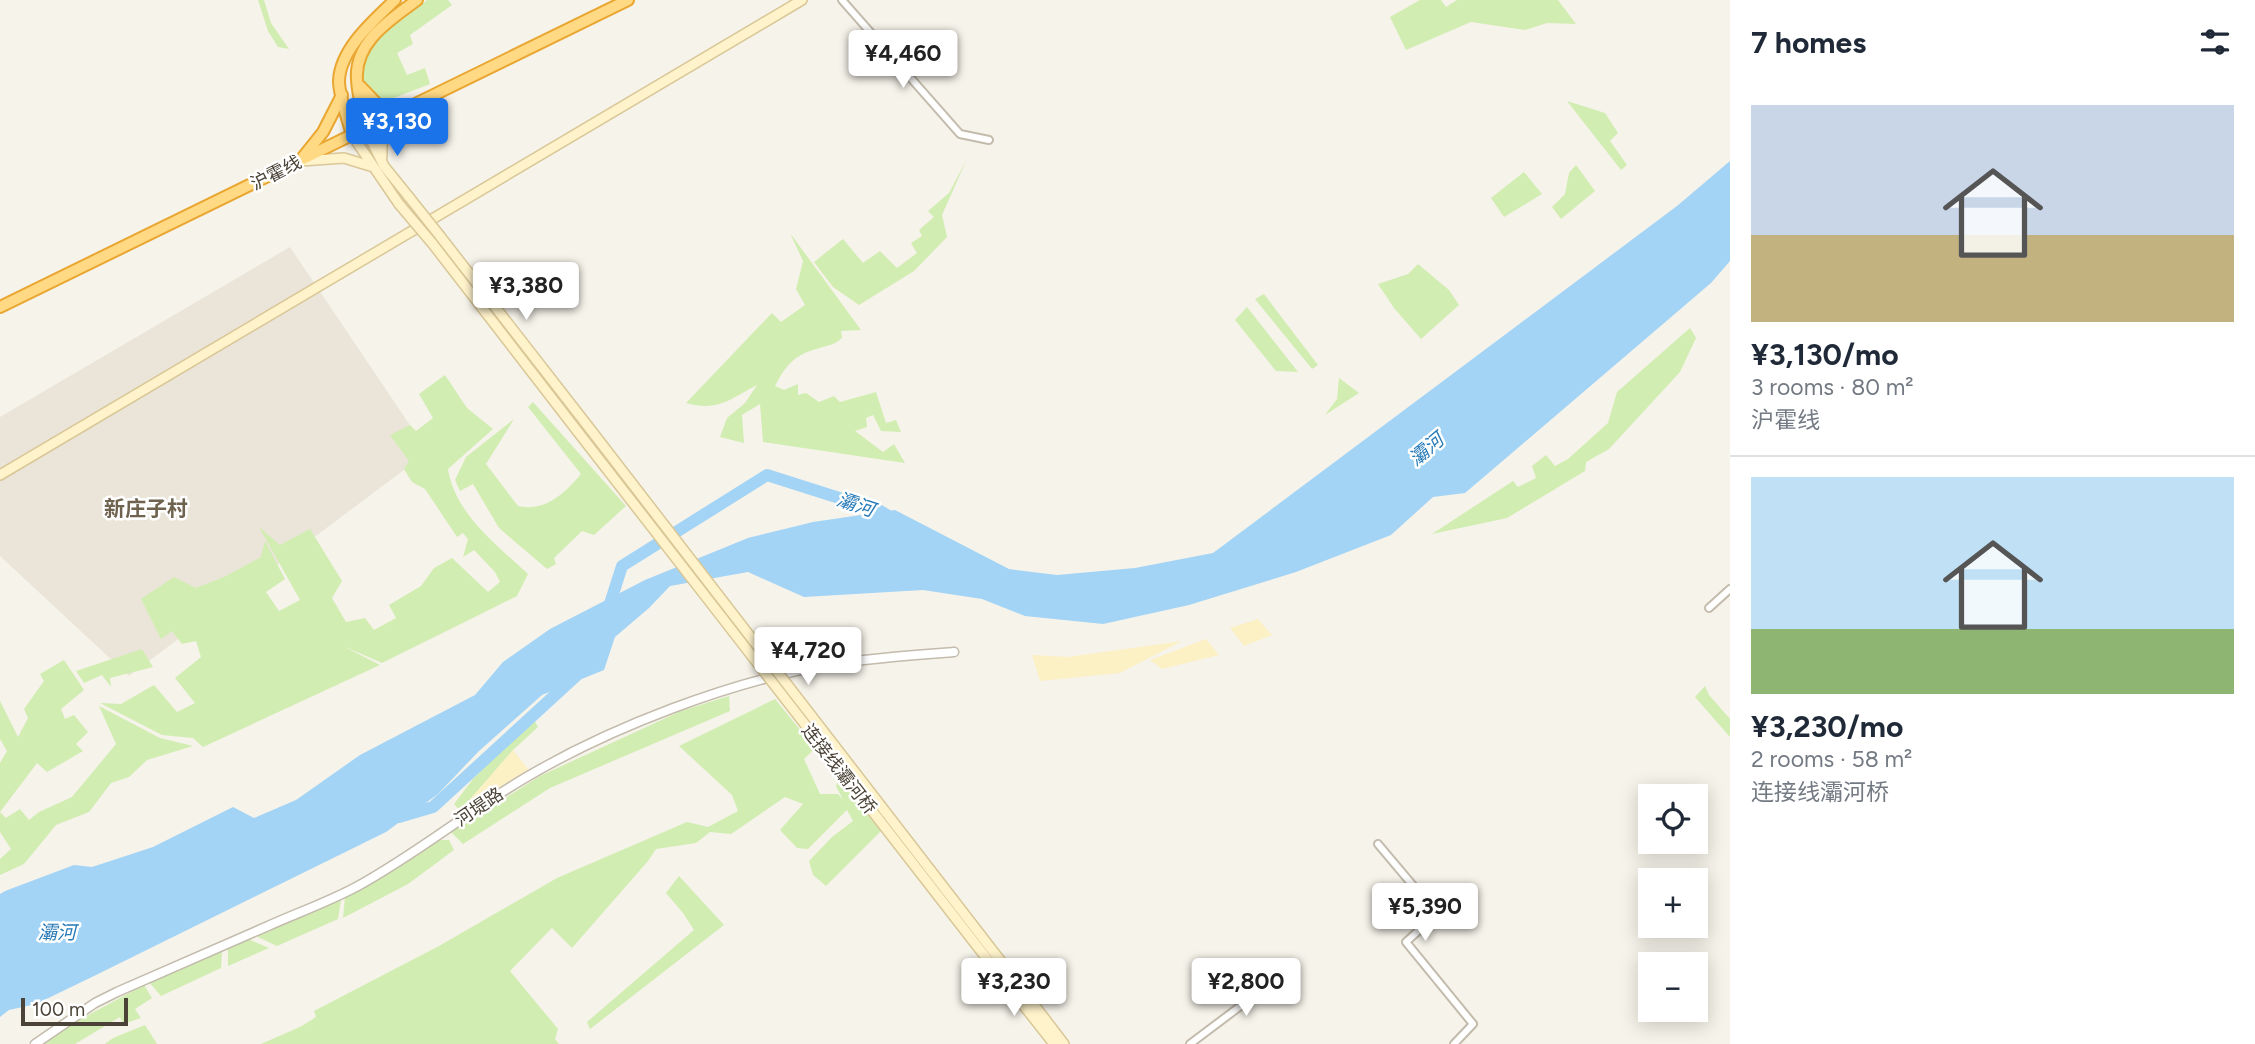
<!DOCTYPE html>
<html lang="en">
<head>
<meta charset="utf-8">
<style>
	body { margin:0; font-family:Figtree,"Noto Sans SC",sans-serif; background:#f6f6f7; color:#1f2937; height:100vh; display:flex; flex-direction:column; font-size:26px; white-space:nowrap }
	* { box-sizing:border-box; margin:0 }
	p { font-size:23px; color:#747a83 }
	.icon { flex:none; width:38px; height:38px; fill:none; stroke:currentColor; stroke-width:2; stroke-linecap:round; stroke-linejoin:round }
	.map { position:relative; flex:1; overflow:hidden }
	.side { display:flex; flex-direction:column; background:#fff; width:525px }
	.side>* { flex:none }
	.controls { position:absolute; left:1638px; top:784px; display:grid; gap:14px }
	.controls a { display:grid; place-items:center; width:70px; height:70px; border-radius:0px; background:#fff; box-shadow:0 4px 18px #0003; font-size:35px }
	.scale { position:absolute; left:21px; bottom:18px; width:107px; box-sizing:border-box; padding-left:7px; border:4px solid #4b4337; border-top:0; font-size:19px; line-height:24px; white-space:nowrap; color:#4b4337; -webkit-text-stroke:5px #fff; paint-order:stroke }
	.price { position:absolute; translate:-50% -60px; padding:0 16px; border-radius:7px; background:#fff; color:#222; font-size:23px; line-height:46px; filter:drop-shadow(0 2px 4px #0008) }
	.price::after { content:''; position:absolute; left:50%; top:42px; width:21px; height:16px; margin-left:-10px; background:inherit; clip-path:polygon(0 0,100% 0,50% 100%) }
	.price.current { background:#1a73e8; color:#fff }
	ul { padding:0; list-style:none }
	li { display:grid; align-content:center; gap:14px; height:371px; padding:0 21px }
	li+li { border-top:2px solid #e0e1e3 }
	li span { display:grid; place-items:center; height:217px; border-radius:0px; color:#555 }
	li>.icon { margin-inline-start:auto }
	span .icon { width:126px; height:126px; fill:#fffc; stroke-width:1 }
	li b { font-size:30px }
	h2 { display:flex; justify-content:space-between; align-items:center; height:84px; padding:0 21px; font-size:30px }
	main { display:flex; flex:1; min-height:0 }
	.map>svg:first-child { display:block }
	.residential { fill:#eae5d8 }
	.green { fill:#d1edb1 }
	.sand { fill:#fcf0c5 }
	.water { fill:#a3d4f6 }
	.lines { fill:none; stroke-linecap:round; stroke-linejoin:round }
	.river { stroke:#a3d4f6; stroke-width:12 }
	.minor-casing { stroke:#c3bbac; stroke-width:10 }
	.tertiary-casing { stroke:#c3bbac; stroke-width:11 }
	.secondary-casing { stroke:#d9c797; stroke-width:12 }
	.trunk-casing { stroke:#e9a631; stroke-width:14 }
	.minor { stroke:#fff; stroke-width:6 }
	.tertiary { stroke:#fff; stroke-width:8 }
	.secondary { stroke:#fff3cb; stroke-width:9 }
	.trunk { stroke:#ffd983; stroke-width:10 }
	.secondary-bridge-casing { stroke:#d9c797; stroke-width:12; stroke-linecap:butt }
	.secondary-bridge { stroke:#fff3cb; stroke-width:9 }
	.labels { text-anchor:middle; stroke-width:5; stroke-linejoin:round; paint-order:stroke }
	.street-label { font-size:18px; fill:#4b4337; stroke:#fff }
	.water-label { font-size:19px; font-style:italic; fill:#267ab8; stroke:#fff }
	.quarter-label { font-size:21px; font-weight:bold; fill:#6f624e; stroke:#fff }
</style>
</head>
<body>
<main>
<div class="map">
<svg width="1730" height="1044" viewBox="0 0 1730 1044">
	<rect width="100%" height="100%" fill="#f6f3ea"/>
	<path class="residential" d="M290,247L428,452L129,676L0,556V417Z"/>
	<g class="green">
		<path d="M258,0H264L271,23L289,49L278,47L268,31Z"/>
		<path d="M427,0H448L452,5L410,35L413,44L397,53L407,75L425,68L430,84L381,103L365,89L360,72L374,41Z"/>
		<path d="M1420,0H1441L1446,7L1457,0H1558L1576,24L1547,23L1525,30L1471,22L1406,50L1390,17Z"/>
		<path d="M1567,101L1605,113L1618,133L1610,141L1627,165L1621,170Z"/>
		<path d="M966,161L942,215L947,237L914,271L859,305L833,287L814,262L843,239L863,263L880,251L897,268L917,253L911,243L922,236L919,230L934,217L928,211L949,193Z"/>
		<path d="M1576,165L1595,191L1561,219L1552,207L1565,194L1569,173Z"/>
		<path d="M1524,172L1542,194L1504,217L1491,198Z"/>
		<path d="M790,233L861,330L841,331L842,338C832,347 822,346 810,351C791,358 784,369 775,386L784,390L798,384V395L806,393L819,402L834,396L840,402L876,392L886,423L896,420L901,432L881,431L873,415L866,418L867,427L855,431L883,452L894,444L905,463L763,442L760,404L742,415L744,443L720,437L727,418L745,403L757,385C730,399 718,412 686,403L772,313L781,322L805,305L796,289L803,261Z"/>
		<path d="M1418,264L1449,290L1459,305L1421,339L1394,308L1378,284L1408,274Z"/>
		<path d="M1264,294L1318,365L1312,369L1255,299Z"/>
		<path d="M1247,307L1298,372L1276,371L1235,320Z"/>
		<path d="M1690,328L1696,338L1680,372L1609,449L1586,462L1585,471L1507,518L1432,534L1513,481L1518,487L1536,478L1532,466L1546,455L1555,466L1568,459L1608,423L1617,392Z"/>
		<path d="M445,375L467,408L493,429L448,469C455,514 497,545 528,574L517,596L382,663L343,646L380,665L203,747L193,738L162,735L100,703L121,704L154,685L177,712L195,703L175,678L201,657L196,641L182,644L172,631L161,639L141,599L174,577L196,588L224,577L261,557L265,541L285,579L266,592L279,611L300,600L259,527L280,545L310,529L342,581L332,598L346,622L365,618L374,630L396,618L389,605L421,586L434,568L452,558L488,592L500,582L495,572L474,550L463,557L468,539L463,533L457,537L425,489L412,482L404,469L409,461L390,435L410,425L416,431L433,418L419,394Z"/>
		<path d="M1339,378L1359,393L1325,415L1337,399Z"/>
		<path d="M533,402L626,506L594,535L582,531L554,558L556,564L547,569L499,528L473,484L460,491L455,480L466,457L514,419L486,464L518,506C545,512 564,494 581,474L528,407Z"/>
		<path d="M142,649L153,667L110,678L111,687L102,675L84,683L76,671Z"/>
		<path d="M64,660L84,690L61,709L65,719L74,715L88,732L76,744L83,751L47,772L37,763L0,812L6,818L20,809L29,820L39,812L72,797L116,744L99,706L160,738L193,746L147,760L129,777L111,783L89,812L56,825L24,864L0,875V859L11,849L0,832V763L7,751L0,739V701L18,737L28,718L24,709L44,681L40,674Z"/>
		<path d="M1705,686L1709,695L1730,719V737L1695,697Z"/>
		<path d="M729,696L730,711L550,788L463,844L451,832L540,776L681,711Z"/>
		<path d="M775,699L815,748L804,759L820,794H838L843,800L836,786L839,778L881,831L826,886L813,875L809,861L832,837L853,821L847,810L808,849L797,848L780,830L803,804L785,797L731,834L710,832L696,843L656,849L648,861L572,948L552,928L510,971L558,1029L555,1039L559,1044H261L302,1026L316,1017L314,1011L439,946L557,878L687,822L708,827L738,811L732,795L679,746Z"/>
		<path d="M533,718L538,727L513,750L460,811L454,804L473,779Z"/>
		<path d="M438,840H449L454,850L408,884L343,918L345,897Z"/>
		<path d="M679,876L724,925L590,1029L587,1022L694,930L683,913L666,893Z"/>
		<path d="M341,900L338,919L277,946L256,936Z"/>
		<path d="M248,939L269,948L228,966V949Z"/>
		<path d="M222,951L221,968L161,996L149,982Z"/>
		<path d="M144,985L152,998L135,1009L141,1018L123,1024L120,1017L75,1044H41L57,1032Z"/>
		<path d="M145,1025L157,1044H105L113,1038Z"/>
	</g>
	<g class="sand">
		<path d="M1258,619L1272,635L1244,646L1230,628Z"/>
		<path d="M1206,639L1219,655L1162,669L1150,660Z"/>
		<path d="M1182,641L1120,673L1040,681L1032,655L1068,657Z"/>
		<path d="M513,750L529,770L460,811Z"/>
	</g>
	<path class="water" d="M1730,161V261L1711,283L1465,493L1433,497L1391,535L1296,572L1189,605L1103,624L1025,616L982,599L923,590L804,597L748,572L670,586L649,608L615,637L604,670L542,695L479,751L438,794L386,832L94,976L36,1004L9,1010L0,1017V894L5,891L74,865L92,867L153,847L233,807L254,818L296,800L360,755L475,695L503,662L550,629L645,580L748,538L813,522L895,510L1009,569L1057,575L1135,568L1213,553L1677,206Z"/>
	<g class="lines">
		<g class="river">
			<path d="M607,613L622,566L767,475L880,511L895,520"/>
			<path d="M399,817L433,807L577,675"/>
		</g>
		<defs>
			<g id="minor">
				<path d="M842,0L960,134L989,140"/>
				<path d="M1709,608L1730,589"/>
				<path d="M1378,844L1437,914L1406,942L1473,1024L1454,1044"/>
				<path d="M1190,1044L1287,971"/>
			</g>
			<path id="tertiary" d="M35,1044L95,1003L117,992C168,970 218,948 268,926C297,913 328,902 356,887C415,855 467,812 525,778C611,727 729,682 827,665C869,658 912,655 954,652"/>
			<g id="secondary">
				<path d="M366,130L384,166L409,197"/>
				<path d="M352,135L399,204"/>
				<path d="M382,157V144L400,113"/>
				<path d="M301,161L344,158L370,166"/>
				<path d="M440,236L587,425"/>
				<path d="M432,243L578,432"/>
				<path d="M0,475L802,0"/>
				<path d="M1006,968L1064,1044"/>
				<path d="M998,973L1054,1044"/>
			</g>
			<g id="trunk">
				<path d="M360,86L379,106L400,113"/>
				<path d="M366,130C363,113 358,97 357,80C354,42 390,20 417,0"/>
				<path d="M352,135C348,120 339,96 339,81C340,49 374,20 395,0"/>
				<path d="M303,157L323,132L342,95"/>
				<path d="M0,307L628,0"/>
			</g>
		</defs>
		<use href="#minor" class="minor-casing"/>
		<use href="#tertiary" class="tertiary-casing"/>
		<use href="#secondary" class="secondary-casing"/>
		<use href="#trunk" class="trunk-casing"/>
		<use href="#minor" class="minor"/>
		<use href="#tertiary" class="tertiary"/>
		<use href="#secondary" class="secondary"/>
		<use href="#trunk" class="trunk"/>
		<defs>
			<g id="secondary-bridge">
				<path d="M409,197L440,236"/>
				<path d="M399,204L432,243"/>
				<path d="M587,425L1006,968"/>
				<path d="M578,432L998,973"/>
			</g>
		</defs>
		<use href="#secondary-bridge" class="secondary-bridge-casing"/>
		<use href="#secondary-bridge" class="secondary-bridge"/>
	</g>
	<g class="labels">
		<g class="street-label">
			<text transform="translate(276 173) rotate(-27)" y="6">沪霍线</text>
			<text transform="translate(839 769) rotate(52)" y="6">连接线灞河桥</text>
			<text transform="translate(479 807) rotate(-34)" y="6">河堤路</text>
		</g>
		<g class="water-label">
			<text transform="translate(1426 449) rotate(-40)" y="7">灞河</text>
			<text transform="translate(856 504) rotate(18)" y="7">灞河</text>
			<text x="57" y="939">灞河</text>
		</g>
		<g class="quarter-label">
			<text x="146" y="516">新庄子村</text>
		</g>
	</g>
</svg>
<div class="controls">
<a><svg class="icon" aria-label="locate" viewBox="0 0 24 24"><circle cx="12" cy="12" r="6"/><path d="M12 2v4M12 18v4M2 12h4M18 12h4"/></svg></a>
<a>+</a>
<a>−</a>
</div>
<div class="scale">100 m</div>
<b class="price" style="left:903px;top:90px">¥4,460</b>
<b class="price current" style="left:397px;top:158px">¥3,130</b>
<b class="price" style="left:526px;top:322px">¥3,380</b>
<b class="price" style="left:808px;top:687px">¥4,720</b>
<b class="price" style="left:1425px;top:943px">¥5,390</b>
<b class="price" style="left:1014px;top:1018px">¥3,230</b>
<b class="price" style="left:1246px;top:1018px">¥2,800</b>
</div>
<section class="side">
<h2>7 homes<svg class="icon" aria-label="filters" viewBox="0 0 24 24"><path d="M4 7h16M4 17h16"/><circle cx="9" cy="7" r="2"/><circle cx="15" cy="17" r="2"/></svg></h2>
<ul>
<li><span style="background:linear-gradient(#c9d6e8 60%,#c2b280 0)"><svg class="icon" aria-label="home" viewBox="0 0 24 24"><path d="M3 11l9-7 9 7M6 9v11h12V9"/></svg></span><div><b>¥3,130/mo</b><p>3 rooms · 80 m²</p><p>沪霍线</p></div></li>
<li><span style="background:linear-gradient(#bfe0f5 70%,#8fb573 0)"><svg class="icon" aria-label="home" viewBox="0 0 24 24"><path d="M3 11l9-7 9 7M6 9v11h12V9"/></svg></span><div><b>¥3,230/mo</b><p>2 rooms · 58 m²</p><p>连接线灞河桥</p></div></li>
</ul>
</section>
</main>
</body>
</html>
